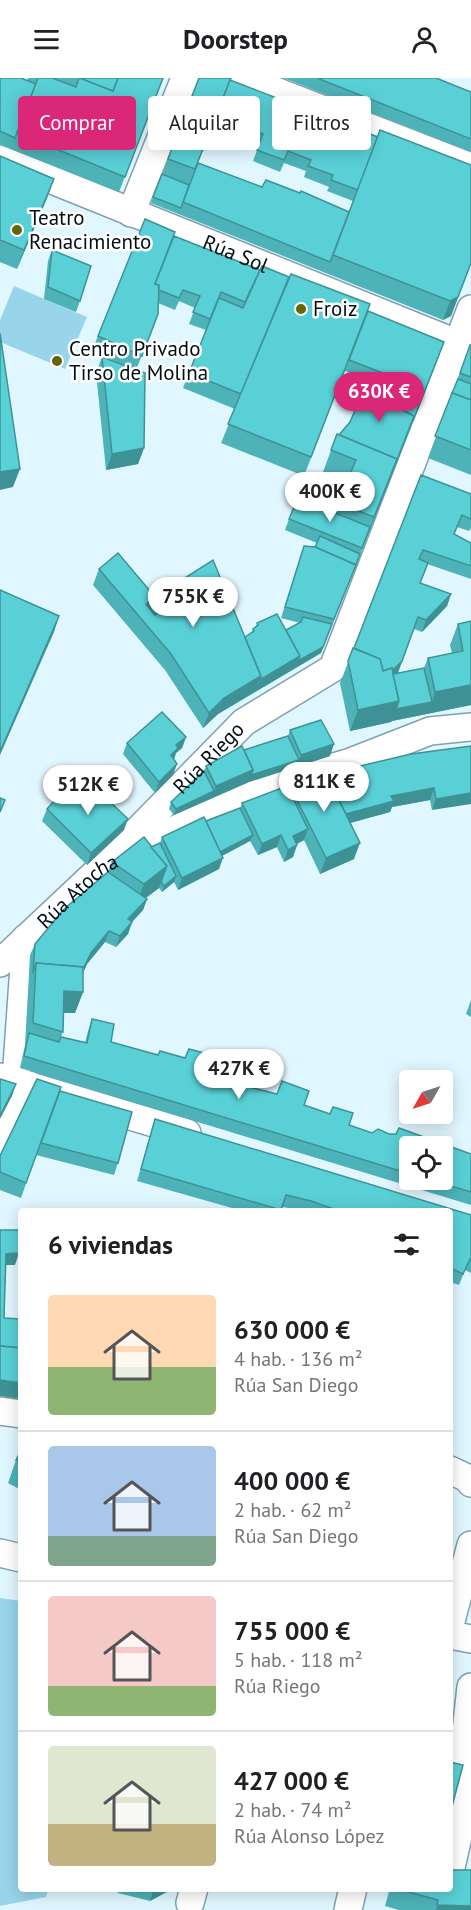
<!DOCTYPE html>
<html lang="es">
<head>
<meta charset="utf-8">
<style>
	body { margin:0; font-family:"PT Sans",sans-serif; background:#f2f2f2; color:#202124; height:100vh; display:flex; flex-direction:column; font-size:22px; white-space:nowrap }
	* { box-sizing:border-box; margin:0 }
	p { font-size:20px; color:#757577 }
	.icon { flex:none; width:33px; height:33px; fill:none; stroke:currentColor; stroke-width:2; stroke-linecap:round; stroke-linejoin:round }
	.map { position:relative; flex:1; overflow:hidden }
	.sheet { position:absolute; left:18px; top:1130px; width:435px; height:684px; display:flex; flex-direction:column; background:#fff; border-radius:6px; box-shadow:0 3px 15px #0003 }
	.sheet>* { flex:none }
	.hud { position:absolute; left:18px; top:18px; width:435px; height:54px; display:flex; gap:12px }
	.needle { width:39px; rotate:231deg }
	.tools { position:absolute; left:399px; top:992px; display:grid; gap:12px }
	.tools a { display:grid; place-items:center; width:54px; height:54px; border-radius:6px; background:#fff; box-shadow:0 3px 15px #0003; font-size:30px }
	.price { position:absolute; translate:-50% -51px; padding:0 14px; border-radius:21px; background:#fff; color:#222; font-size:20px; line-height:39px; filter:drop-shadow(0 2px 3px #0008) }
	.price::after { content:''; position:absolute; left:50%; top:36px; width:18px; height:14px; margin-left:-9px; background:inherit; clip-path:polygon(0 0,100% 0,50% 100%) }
	.price.on { background:#db2777; color:#fff }
	ul { padding:0; list-style:none }
	li { display:flex; align-items:center; gap:18px; height:150px; padding:0 30px }
	li+li { border-top:2px solid #e0e0e0 }
	li span { display:grid; place-items:center; flex:none; width:168px; height:120px; border-radius:6px; color:#555 }
	li>.icon { margin-inline-start:auto }
	span .icon { width:72px; height:72px; fill:#fffc; stroke-width:1 }
	li b { font-size:26px }
	h2 { display:flex; justify-content:space-between; align-items:center; height:72px; padding:0 30px; font-size:26px }
	.chip { padding:0 21px; border-radius:6px; background:#fff; box-shadow:0 3px 15px #0003; font-size:21px; line-height:54px }
	.chip.on { background:#db2777; color:#fff }
	header { display:flex; justify-content:space-between; align-items:center; height:78px; padding:0 30px; background:#fff; font-size:27px; font-weight:700 }
	.map>svg:first-child { display:block }
	.green { fill:#98d5eb }
	.lines { fill:none; stroke-linecap:round; stroke-linejoin:round }
	.minor-casing { stroke:#7fa1ae; stroke-width:30 }
	.minor { stroke:#fff; stroke-width:27 }
	.wall { fill:#4db3b8; fill-rule:evenodd }
	.shaded-wall { fill:#3e9296 }
	.building { fill:#59d0d6; stroke:#3e9296; stroke-width:1.5; fill-rule:evenodd }
	.poi-dot { fill:#646601; stroke:#fff; stroke-width:2 }
	.labels { text-anchor:middle; stroke-width:5; stroke-linejoin:round; paint-order:stroke }
	.poi-label { font-size:21px; fill:#030e12; stroke:#fff; text-anchor:start }
	.street-label { font-size:21px; fill:#030e12; stroke:#fff }
</style>
</head>
<body>
<header><svg class="icon" aria-label="menu" viewBox="0 0 24 24"><path d="M4 6h16M4 12h16M4 18h16"/></svg>Doorstep<svg class="icon" aria-label="person" viewBox="0 0 24 24"><circle cx="12" cy="8" r="4"/><path d="M4 21q1-7 8-7t8 7"/></svg></header>
<div class="map">
<svg width="471" height="1832" viewBox="0 0 471 1832">
	<rect width="100%" height="100%" fill="#e1f7ff"/>
	<g class="green">
		<path d="M14,208L87,239L65,291L0,264V242Z"/>
		<path d="M0,1520L21,1523V1810L48,1811L46,1819L0,1828Z"/>
	</g>
	<g class="lines">
		<defs>
			<g id="minor">
				<path d="M242,0L471,89"/>
				<path id="s1" d="M0,81L471,271"/>
				<path d="M131,135L185,0"/>
				<path id="s2" d="M101,790L244,644L333,590L471,231"/>
				<path id="s3" d="M0,885L101,790L250,713L348,685L430,653L471,649"/>
				<path d="M0,999L187,1055"/>
				<path d="M16,1002L26,860"/>
				<path d="M0,1067L29,1007"/>
				<path d="M0,1333L21,1336"/>
				<path d="M450,1392L467,1400L471,1405"/>
				<path d="M0,1475L21,1480"/>
				<path d="M450,1547L471,1467"/>
				<path d="M450,1557L471,1561"/>
				<path d="M450,1794L468,1714L462,1690L471,1609"/>
				<path d="M190,1825L194,1810"/>
				<path d="M348,1832L353,1810"/>
			</g>
		</defs>
		<use href="#minor" class="minor-casing"/>
		<use href="#minor" class="minor"/>
	</g>
	<g class="wall">
		<path d="M0,0L27,2L28,0H163L119,114L0,67Z"/>
		<path d="M199,0L230,2L471,186L451,238L443,242L151,125ZM217,37L210,55L232,63L234,57L259,67L253,83L280,94L284,85L306,93L304,99L329,109L327,113L353,123L349,134L300,115L262,109L198,85Z"/>
		<path d="M284,0H436L471,14V74Z"/>
		<path d="M0,78L54,101L47,120L17,191L0,184Z"/>
		<path d="M173,159L368,233L440,276L321,575L218,636L203,650L165,592L93,507L99,491L155,519L245,559L251,556L253,551L256,549L257,545L286,552L300,545L281,540L304,468L315,469L317,465L285,452L289,441L312,426L315,416L346,405L347,403L323,394L337,356L339,357L389,315L391,311L345,293L360,254L304,398L221,365L235,331L183,310L206,252L189,246L195,230L179,223L175,232L158,225L152,252L136,292L144,370L138,386L106,392L96,295L102,279L119,285L92,273L98,258Z"/>
		<path d="M52,172L80,223L76,234L44,221L48,183Z"/>
		<path d="M470,267H471V397L428,380Z"/>
		<path d="M421,397L471,416V450L469,453L457,449L454,456L471,465V501L427,486L420,505L451,516L447,528L422,554L414,551L397,595L424,590L428,580L452,575L450,567L458,546L471,543V627L392,643L391,644L350,653L340,605Z"/>
		<path d="M290,652L330,678L249,704L174,737L169,731L171,724L204,693L206,688L244,672L288,658Z"/>
		<path d="M186,659L182,670L176,675L174,681L173,697L155,715L123,676L127,665Z"/>
		<path d="M471,668L432,732L430,722L392,729L390,734L350,745L354,781L320,796L304,762L297,766V767L293,779L284,784L277,769L258,777L250,763L222,778L219,791L178,812L174,804L162,814L159,810L146,820L147,821L143,832L132,844L128,856L116,869L105,864L87,886L83,894V914L75,935H63V954L61,959L85,965L88,953L92,941L111,964L212,1000L304,1027L349,1047L372,1055L389,1056L471,1076V1127L20,990L25,967L30,877L35,866L108,794L112,784L160,765L162,759L240,730L242,725L287,708L288,704L326,696ZM410,1068L442,1101H410Z"/>
		<path d="M71,720L124,752L87,787L42,743L47,731Z"/>
		<path d="M471,922V939L466,936Z"/>
		<path d="M60,1013L118,1085L114,1097L36,1077L21,1120L0,1112V1078Z"/>
		<path d="M155,1041L471,1137V1195L465,1192L459,1207L450,1204V1132H299L283,1129L281,1132H239L137,1103Z"/>
		<path d="M21,1372V1412L8,1405L16,1382Z"/>
		<path d="M116,1810H174L150,1823L118,1815Z"/>
		<path d="M390,1810H450L471,1832H399L385,1828Z"/>
	</g>
	<g class="shaded-wall">
		<path d="M54,101L47,120L17,191L24,172Z"/>
		<path d="M471,185L451,238L443,242L450,223Z"/>
		<path d="M440,276L358,482L374,439Z"/>
		<path d="M144,370L138,386L106,392L112,376Z"/>
		<path d="M20,391L13,409L0,412V394Z"/>
		<path d="M356,487L321,575L255,614L260,602L300,578L323,569Z"/>
		<path d="M451,516L447,528L422,554L426,542Z"/>
		<path d="M155,519L150,534L140,541L146,526Z"/>
		<path d="M59,538L54,554L0,677V674Z"/>
		<path d="M418,539L398,595L388,597Z"/>
		<path d="M261,598L255,614L218,636L203,650L209,635L224,620Z"/>
		<path d="M471,607V627L392,643L391,644L350,653L358,632L399,623L432,624L435,614Z"/>
		<path d="M186,659L182,670L176,675L174,681L171,677L176,667Z"/>
		<path d="M334,666L330,678L249,704L174,737L176,731L214,713L216,708L253,692L299,682L301,677Z"/>
		<path d="M177,686L173,697L155,715L159,704Z"/>
		<path d="M434,710L430,722L392,729L390,734L339,748L343,737L391,718Z"/>
		<path d="M471,715V726L432,732L436,721Z"/>
		<path d="M128,741L124,752L87,787L91,775Z"/>
		<path d="M308,751L304,762L289,770L293,758Z"/>
		<path d="M253,757L250,763L214,782L217,776Z"/>
		<path d="M281,757L277,769L258,777L262,766Z"/>
		<path d="M360,765L354,781L320,796L326,780Z"/>
		<path d="M297,767L293,779L284,784L288,772Z"/>
		<path d="M223,780L219,791L178,812L182,800Z"/>
		<path d="M167,788L159,810L136,827L144,806Z"/>
		<path d="M176,798L174,804L162,814L164,808Z"/>
		<path d="M147,821L143,832L132,844L128,856L116,869L120,858L128,841Z"/>
		<path d="M109,853L105,864L87,886L76,911L36,895L91,875Z"/>
		<path d="M64,913L83,914L75,935H56Z"/>
		<path d="M16,1006L12,1018L0,1041V1038Z"/>
		<path d="M19,1175L15,1187H2L6,1176Z"/>
		<path d="M0,1302L21,1305V1321L0,1318Z"/>
		<path d="M154,1810H174L150,1823Z"/>
		<path d="M437,1827L471,1828V1832H436Z"/>
	</g>
	<g class="building">
		<path d="M0,0H21L36,6L15,60L0,53Z"/>
		<path d="M38,0H52L76,9L79,0H80L113,13L118,0H163L125,99L17,55Z"/>
		<path d="M80,0H118L113,13Z"/>
		<path d="M199,0H231L209,57L181,46Z"/>
		<path d="M317,0H436L471,14V61Z"/>
		<path d="M230,2L378,59L358,112L331,102L333,97L308,88L311,82L288,73L284,82L257,72L263,56L238,46L236,51L214,43Z"/>
		<path d="M180,49L208,60L202,74L204,68L177,57Z"/>
		<path d="M380,52L471,87V185L458,219L450,223L333,177Z"/>
		<path d="M177,57L204,68L195,91L168,81Z"/>
		<path d="M0,78L54,101L24,172L0,162Z"/>
		<path d="M198,85L262,109L266,102L300,115L301,113L349,134L330,184L183,124Z"/>
		<path d="M162,96L189,107L181,130L153,119Z"/>
		<path d="M145,141L175,154L155,206L159,207L158,236L142,278L98,258Z"/>
		<path d="M174,158L260,192L245,224L221,214L210,241L193,234L200,218L183,212L179,220L159,212V207L155,206Z"/>
		<path d="M52,172L91,188L80,223L48,209Z"/>
		<path d="M262,188L289,199L241,316L189,295L219,220L243,230Z"/>
		<path d="M291,196L370,226L311,379L228,346Z"/>
		<path d="M368,233L444,264L413,343L414,338L396,329L401,317L391,313L396,300L349,282Z"/>
		<path d="M0,255L20,391L0,394Z"/>
		<path d="M470,267H471V299L460,295Z"/>
		<path d="M102,279L145,295L144,370L112,376Z"/>
		<path d="M458,301L471,306V322L452,315Z"/>
		<path d="M365,309L389,315L391,313L401,317L396,329L414,338L395,387L397,381L339,357L350,344Z"/>
		<path d="M452,315L471,322V372L435,358Z"/>
		<path d="M337,356L397,381L374,439L315,416L324,396L346,405L356,382L331,372Z"/>
		<path d="M421,397L471,416V441L462,437L454,456L471,465V488L423,472L419,481L428,485L420,505L451,516L426,542L418,539L402,583L393,592L392,590L383,593L380,581L354,570Z"/>
		<path d="M298,420L370,449L362,470L289,441Z"/>
		<path d="M320,458L360,476L354,492L356,487L315,469Z"/>
		<path d="M304,468L315,469L356,487L334,541L285,529Z"/>
		<path d="M118,475L155,519L213,482L261,598L224,620L209,635L171,576L99,491ZM155,519L164,530L155,537L146,526Z"/>
		<path d="M0,512L59,538L0,674Z"/>
		<path d="M277,536L300,578L260,602L261,598L245,559L254,553L253,551L258,547L257,545Z"/>
		<path d="M303,539L332,546L323,569L298,583L300,578L286,552L301,544Z"/>
		<path d="M471,543V607L435,614L428,580L463,573L458,546Z"/>
		<path d="M353,570L380,581L383,593L392,590L399,623L358,632L348,583Z"/>
		<path d="M424,590L432,624L396,631L399,623L393,596Z"/>
		<path d="M162,634L186,659L176,667L178,670L171,677L177,686L159,704L127,665Z"/>
		<path d="M321,642L334,666L301,677L290,652Z"/>
		<path d="M288,658L299,682L251,697L253,692L244,672Z"/>
		<path d="M242,668L253,692L216,708L206,688Z"/>
		<path d="M471,668V715L436,721L434,710L391,718L394,723L346,736L326,696L411,676Z"/>
		<path d="M324,692L360,765L326,780L288,704Z"/>
		<path d="M204,693L214,713L176,731L171,724Z"/>
		<path d="M89,704L128,741L91,775L47,731L63,713L71,720Z"/>
		<path d="M287,708L308,751L293,758L297,767L288,772L281,757L262,766L242,725Z"/>
		<path d="M0,720L5,722L0,734Z"/>
		<path d="M240,730L253,757L220,774L206,743Z"/>
		<path d="M204,739L223,780L182,800L162,759Z"/>
		<path d="M144,759L167,788L144,806L112,784Z"/>
		<path d="M160,765L176,798L164,808L161,804L167,788L151,769Z"/>
		<path d="M108,794L147,821L128,841L132,844L120,858L109,853L91,875L83,891V889L36,885L33,895L35,866L64,831Z"/>
		<path d="M36,885L83,889V914L64,913L63,954L33,945Z"/>
		<path d="M92,941L114,946L111,964L158,977L160,973L185,980L189,971L219,979L212,1000L277,1016L282,1003L309,1013L304,1027L330,1036L333,1029L353,1035L349,1047L372,1055L378,1051L389,1056H396L399,1050L471,1076V1114L428,1101H442V1068H410V1096L24,978L29,955L59,964L61,959L87,965Z"/>
		<path d="M0,1001L16,1006L0,1038Z"/>
		<path d="M37,1001L61,1009L26,1105L0,1094V1078Z"/>
		<path d="M60,1013L132,1034L118,1085L41,1065Z"/>
		<path d="M155,1041L471,1137V1182L470,1181L463,1196L450,1190V1132H334V1131L311,1123L286,1117L281,1132L141,1091Z"/>
		<path d="M0,1152H19V1175L6,1176L4,1240L21,1241V1270L0,1268Z"/>
		<path d="M0,1268L21,1270V1305L0,1302Z"/>
		<path d="M21,1372V1384L16,1382Z"/>
		<path d="M450,1684L463,1687L450,1736Z"/>
		<path d="M450,1792H471V1828L437,1827L438,1822L394,1810H450Z"/>
	</g>
	<g class="poi-dot">
		<circle cx="17" cy="152" r="6"/>
		<circle cx="301" cy="231" r="6"/>
		<circle cx="57" cy="283" r="6"/>
	</g>
	<g class="labels">
		<g class="poi-label">
			<text x="29" y="147">Teatro<tspan x="29" dy="24">Renacimiento</tspan></text>
			<text x="313" y="238">Froiz</text>
			<text x="69" y="278">Centro Privado<tspan x="69" dy="24">Tirso de Molina</tspan></text>
		</g>
		<g class="street-label">
			<text dy="7" stroke="none"><textPath href="#s1" startOffset="254">Rúa Sol</textPath></text>
			<text dy="7" stroke="none"><textPath href="#s2" startOffset="154">Rúa Riego</textPath></text>
			<text dy="7" stroke="none"><textPath href="#s3" startOffset="106">Rúa Atocha</textPath></text>
		</g>
	</g>
</svg>
<div class="tools">
<a><svg class="needle" viewBox="-14 -14 28 28"><path d="M0-13l5 13h-10z" fill="#e53935"/><path d="M0 13l5-13h-10z" fill="#757577"/></svg></a>
<a><svg class="icon" aria-label="locate" viewBox="0 0 24 24"><circle cx="12" cy="12" r="6"/><path d="M12 2v4M12 18v4M2 12h4M18 12h4"/></svg></a>
</div>
<b class="price on" style="left:379px;top:345px">630K €</b>
<b class="price" style="left:330px;top:445px">400K €</b>
<b class="price" style="left:193px;top:550px">755K €</b>
<b class="price" style="left:324px;top:735px">811K €</b>
<b class="price" style="left:88px;top:738px">512K €</b>
<b class="price" style="left:239px;top:1022px">427K €</b>
<div class="hud">
<a class="chip on">Comprar</a>
<a class="chip">Alquilar</a>
<a class="chip">Filtros</a>
</div>
<section class="sheet">
<h2>6 viviendas<svg class="icon" aria-label="filters" viewBox="0 0 24 24"><path d="M4 7h16M4 17h16"/><circle cx="9" cy="7" r="2"/><circle cx="15" cy="17" r="2"/></svg></h2>
<ul>
<li><span style="background:linear-gradient(#ffd9b3 60%,#8fb573 0)"><svg class="icon" aria-label="home" viewBox="0 0 24 24"><path d="M3 11l9-7 9 7M6 9v11h12V9"/></svg></span><div><b>630 000 €</b><p>4 hab. · 136 m²</p><p>Rúa San Diego</p></div></li>
<li><span style="background:linear-gradient(#a9c7e8 75%,#7fa58c 0)"><svg class="icon" aria-label="home" viewBox="0 0 24 24"><path d="M3 11l9-7 9 7M6 9v11h12V9"/></svg></span><div><b>400 000 €</b><p>2 hab. · 62 m²</p><p>Rúa San Diego</p></div></li>
<li><span style="background:linear-gradient(#f6c9c9 75%,#8fb573 0)"><svg class="icon" aria-label="home" viewBox="0 0 24 24"><path d="M3 11l9-7 9 7M6 9v11h12V9"/></svg></span><div><b>755 000 €</b><p>5 hab. · 118 m²</p><p>Rúa Riego</p></div></li>
<li><span style="background:linear-gradient(#dfe7d0 65%,#c2b280 0)"><svg class="icon" aria-label="home" viewBox="0 0 24 24"><path d="M3 11l9-7 9 7M6 9v11h12V9"/></svg></span><div><b>427 000 €</b><p>2 hab. · 74 m²</p><p>Rúa Alonso López</p></div></li>
</ul>
</section>
</div>
</body>
</html>
